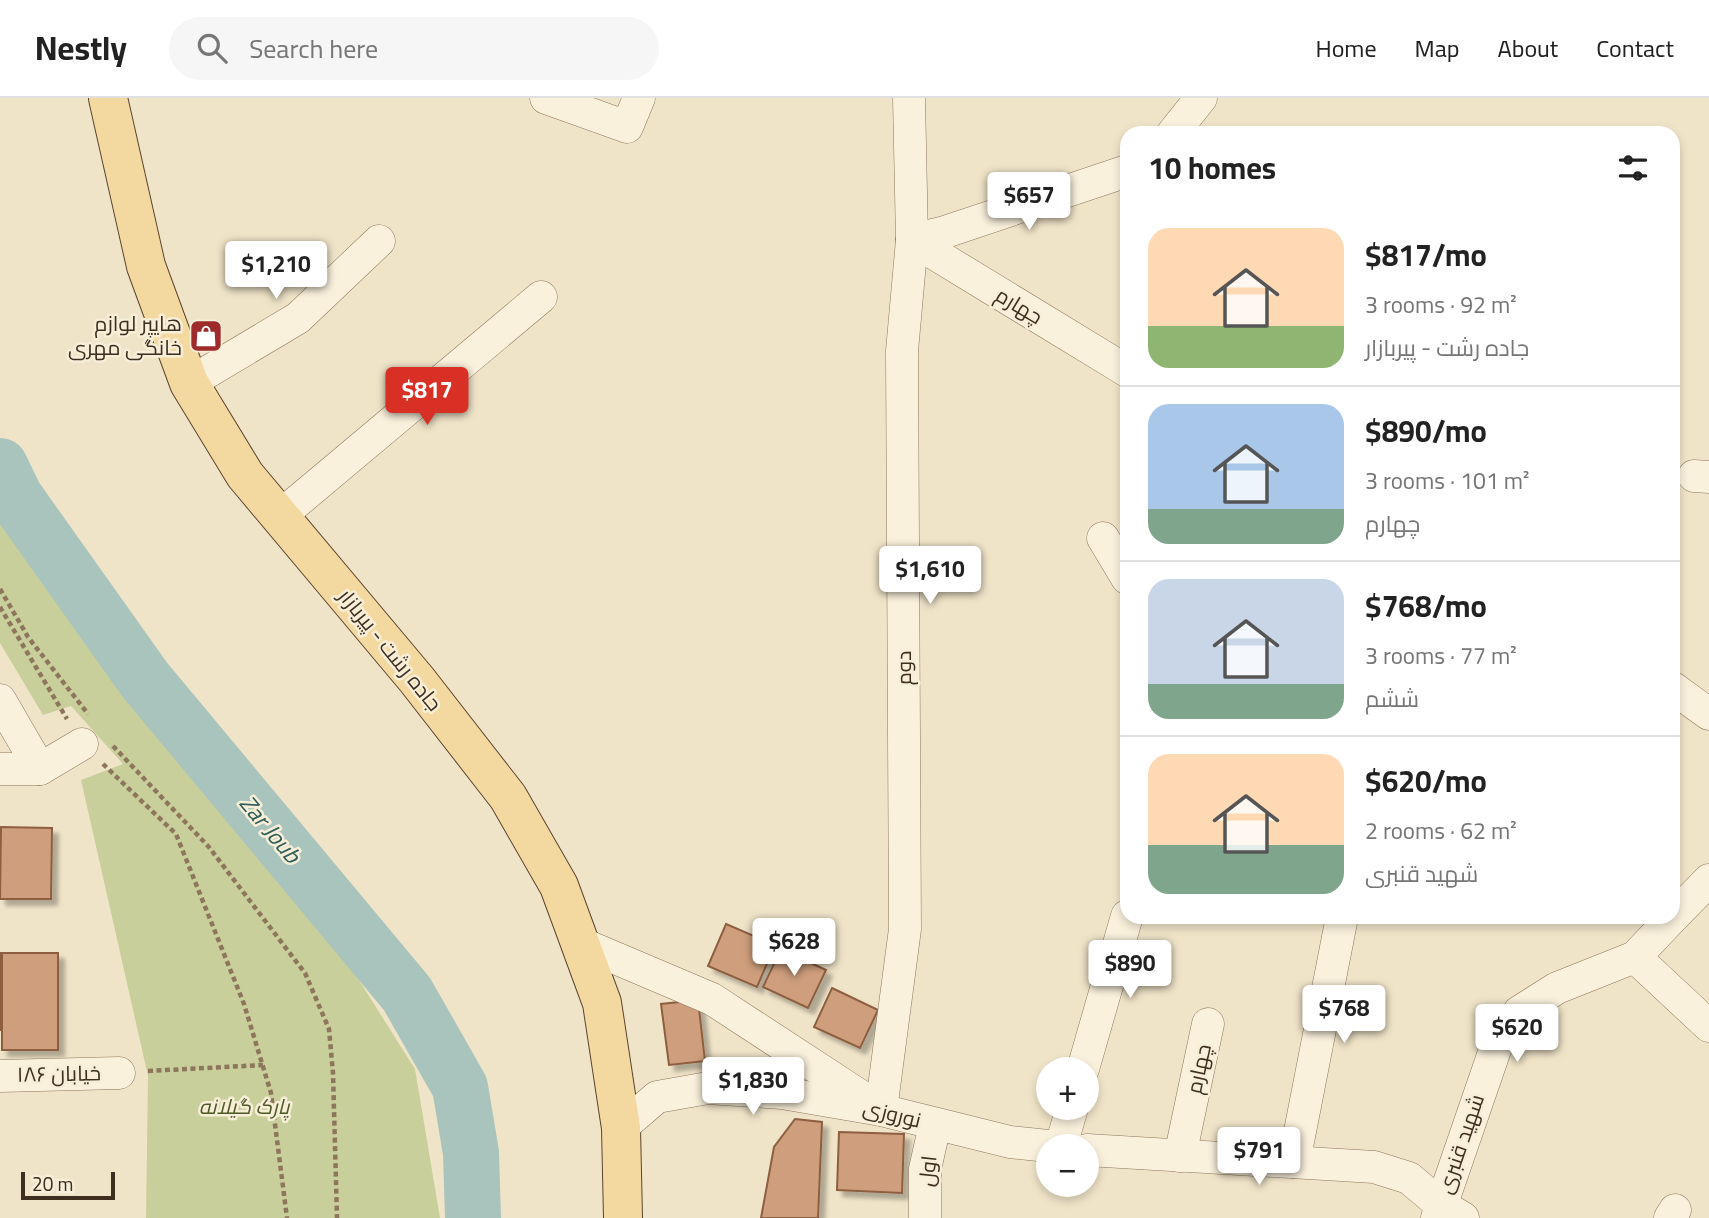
<!DOCTYPE html>
<html lang="en">
<head>
<meta charset="utf-8">
<style>
	body { margin:0; font-family:Georgia,Cairo,serif; background:#f6f6f6; color:#222; height:100vh; display:flex; flex-direction:column; font-size:26px; white-space:nowrap }
	* { box-sizing:border-box; margin:0 }
	p { font-size:23px; color:#767676 }
	.icon { flex:none; width:38px; height:38px; fill:none; stroke:currentColor; stroke-width:2; stroke-linecap:round; stroke-linejoin:round }
	.map { position:relative; flex:1; overflow:hidden }
	.drawer { position:absolute; left:1120px; top:28px; width:560px; height:798px; display:flex; flex-direction:column; background:#fff; border-radius:21px; box-shadow:0 4px 10px #0003 }
	.drawer>* { flex:none }
	.controls { position:absolute; left:1036px; top:959px; display:grid; gap:14px }
	.controls a { display:grid; place-items:center; width:63px; height:63px; border-radius:50%; background:#fff; box-shadow:0 4px 10px #0003; font-size:35px }
	.scale { position:absolute; left:21px; bottom:18px; width:94px; box-sizing:border-box; padding-left:7px; border:4px solid #3d2e20; border-top:0; font-size:19px; line-height:24px; white-space:nowrap; color:#3d2e20; -webkit-text-stroke:5px #f7eed8; paint-order:stroke }
	.price { position:absolute; translate:-50% -60px; padding:0 16px; border-radius:7px; background:#fff; color:#222; font-size:23px; line-height:46px; filter:drop-shadow(0 2px 4px #0008) }
	.price::after { content:''; position:absolute; left:50%; top:42px; width:21px; height:16px; margin-left:-10px; background:inherit; clip-path:polygon(0 0,100% 0,50% 100%) }
	.price.current { background:#d93025; color:#fff }
	ul { padding:0; list-style:none }
	li { display:flex; align-items:center; gap:21px; height:175px; padding:0 28px }
	li+li { border-top:2px solid #e0e0e0 }
	li span { display:grid; place-items:center; flex:none; width:196px; height:140px; border-radius:21px; color:#555 }
	li>.icon { margin-inline-start:auto }
	span .icon { width:84px; height:84px; fill:#fffc; stroke-width:1 }
	li b { font-size:30px }
	h2 { display:flex; justify-content:space-between; align-items:center; height:84px; padding:0 28px; font-size:30px }
	header { display:flex; align-items:center; gap:42px; box-sizing:border-box; height:98px; padding:0 35px; background:#fff; border-bottom:2px solid #e0e0e0 }
	header strong { font-size:33px }
	nav { display:flex; gap:38px; margin-inline-start:auto; font-size:24px }
	.search { width:490px; height:63px; background:#f6f6f6; display:flex; align-items:center; gap:18px; box-sizing:border-box; padding:0 24px; border-radius:38px; color:#767676; font-size:26px }
	.map>svg:first-child { display:block }
	.green { fill:#c9cf9b }
	.lines { fill:none; stroke-linecap:round; stroke-linejoin:round }
	.river { stroke:#a9c4bc; stroke-width:56 }
	.building { fill:#cf9f7d; stroke:#8d5f41; stroke-width:2; filter:url(#shadow) }
	.minor-casing { stroke:#8d765c; stroke-width:33 }
	.major-casing { stroke:#5b4430; stroke-width:40 }
	.path { stroke:#8d765c; stroke-width:4.5; stroke-dasharray:5 3.5; stroke-linecap:butt }
	.minor { stroke:#faf1dc; stroke-width:32 }
	.major { stroke:#f3d9a0; stroke-width:38 }
	.labels { text-anchor:middle; stroke-width:5; stroke-linejoin:round; paint-order:stroke }
	.street-label { font-size:21px; fill:#3d2e20; stroke:#f7eed8 }
	.poi-label { font-size:21px; fill:#3d2e20; stroke:#f7eed8; text-anchor:end }
	.park-label { font-size:21px; font-style:italic; fill:#4d5a26; stroke:#f7eed8 }
	.water-label { font-size:23px; font-style:italic; fill:#2f5d5a; stroke:#f7eed8 }
</style>
</head>
<body>
<header>
<strong>Nestly</strong>
<div class="search"><svg class="icon" aria-label="search" viewBox="0 0 24 24"><circle cx="10" cy="10" r="6"/><path d="M15 15l6 6"/></svg>Search here</div>
<nav><a>Home</a><a>Map</a><a>About</a><a>Contact</a></nav>
</header>
<div class="map">
<svg width="1709" height="1120" viewBox="0 0 1709 1120">
	<defs>
		<filter id="shadow"><feDropShadow dx="6" dy="6" stdDeviation="2" flood-color="#0004"/></filter>
	</defs>
	<rect width="100%" height="100%" fill="#f0e4c8"/>
	<path class="green" d="M0,395L42,464L131,591L318,817L415,971L440,1120H146L148,978L81,682L123,666L71,608L43,617L0,545Z"/>
	<g class="lines">
		<path class="river" d="M0,368L15,399L145,582L407,896L460,989L471,1055L473,1120"/>
	</g>
	<g class="building">
		<path d="M1,729L52,730L51,801H0Z"/>
		<path d="M726,826L775,847L757,889L708,868Z"/>
		<path d="M781,851L826,872L808,910L763,889Z"/>
		<rect x="0" y="855" width="2" height="77"/>
		<rect x="2" y="855" width="56" height="97"/>
		<path d="M832,890L878,912L860,950L814,929Z"/>
		<path d="M698,902L705,963L669,967L661,906Z"/>
		<path d="M795,1021L822,1024L818,1120H761L774,1049Z"/>
		<path d="M839,1034L904,1036L902,1095L837,1092Z"/>
	</g>
	<g class="lines">
		<defs>
			<g id="minor">
				<path d="M546,0L627,29L639,0"/>
				<path d="M1173,35L1201,0"/>
				<path d="M912,142L1127,273"/>
				<path d="M912,142L945,134L1127,73"/>
				<path d="M189,285L298,220L379,143"/>
				<path d="M1694,378L1709,379"/>
				<path d="M280,418L541,199"/>
				<path d="M1103,440L1127,480"/>
				<path d="M1673,590L1709,616"/>
				<path d="M0,602L40,671"/>
				<path d="M0,671H40L82,646"/>
				<path d="M1673,819L1709,782"/>
				<path d="M580,845L712,901L868,1003"/>
				<path d="M1635,859L1709,928"/>
				<path d="M1083,971L1127,818"/>
				<path d="M0,978L119,975"/>
				<path d="M881,1012L905,831L902,253L912,142L909,0"/>
				<path d="M621,1030L657,999L708,990L782,995L881,1012L1010,1044L1048,1048"/>
				<path d="M1061,1048L1072,1010"/>
				<path d="M1087,1052L1374,1069L1409,1080L1441,1107L1463,1120"/>
				<path d="M1180,1058L1208,926"/>
				<path d="M1294,1064L1342,819"/>
				<path d="M925,1120V1071L935,1027"/>
				<path d="M1437,1120L1497,946L1519,914L1557,890L1635,859L1673,819"/>
				<path d="M1670,1120L1675,1112"/>
			</g>
			<path id="major" d="M108,0L146,168L189,285L245,377L417,582L508,699L559,788L602,905L621,1030L623,1120"/>
		</defs>
		<use href="#minor" class="minor-casing"/>
		<use href="#major" class="major-casing"/>
		<g class="path">
			<path d="M0,491L28,539L88,616"/>
			<path d="M0,509L67,621"/>
			<path d="M113,648L208,748L305,875L329,931L333,975L337,1120"/>
			<path d="M103,666L176,736L244,906L271,995L287,1120"/>
			<path d="M148,973L263,967"/>
		</g>
		<use href="#minor" class="minor"/>
		<use href="#major" class="major"/>
	</g>
	<defs>
		<symbol id="shop-square" viewBox="-11 -11 22 22"><rect x="-9" y="-9" width="18" height="18" rx="4" fill="#9e2a2b" stroke="#f7eed8"/><path d="M-5-2.5h2.3a2.7 3.5 0 0 1 5.4 0H5L5.5 6h-11ZM-1.5-2.5h3a1.5 2.3 0 0 0-3 0Z" fill="#fff"/></symbol>
	</defs>
	<g fill-rule="evenodd">
		<use href="#shop-square" x="187" y="219" width="38" height="38"/>
	</g>
	<g class="labels">
		<g class="street-label">
			<text transform="translate(1019 208) rotate(31)" y="7">چهارم</text>
			<text transform="translate(390 552) rotate(51)" y="7">جاده رشت - پیربازار</text>
			<text transform="translate(904 570) rotate(-90)" y="7">دوم</text>
			<text transform="translate(1199 971) rotate(-78)" y="7">چهارم</text>
			<text transform="translate(59 976) rotate(-1)" y="7">خیابان ۱۸۶</text>
			<text transform="translate(892 1016) rotate(14)" y="7">نوروزی</text>
			<text transform="translate(1461 1046) rotate(-71)" y="7">شهید قنبری</text>
			<text transform="translate(928 1073) rotate(-84)" y="7">اول</text>
		</g>
		<g class="poi-label">
			<text x="182" y="233">هایپر لوازم<tspan x="182" dy="24">خانگی مهری</tspan></text>
		</g>
		<g class="park-label">
			<text x="244" y="1016">پارک گیلانه</text>
		</g>
		<g class="water-label">
			<text transform="translate(270 731) rotate(50)" y="8">Zar Joub</text>
		</g>
	</g>
</svg>
<div class="controls">
<a>+</a>
<a>−</a>
</div>
<div class="scale">20 m</div>
<b class="price" style="left:1029px;top:134px">$657</b>
<b class="price" style="left:276px;top:203px">$1,210</b>
<b class="price current" style="left:427px;top:329px">$817</b>
<b class="price" style="left:930px;top:508px">$1,610</b>
<b class="price" style="left:794px;top:880px">$628</b>
<b class="price" style="left:1130px;top:902px">$890</b>
<b class="price" style="left:1344px;top:947px">$768</b>
<b class="price" style="left:1517px;top:966px">$620</b>
<b class="price" style="left:753px;top:1019px">$1,830</b>
<b class="price" style="left:1259px;top:1089px">$791</b>
<section class="drawer">
<h2>10 homes<svg class="icon" aria-label="filters" viewBox="0 0 24 24"><path d="M4 7h16M4 17h16"/><circle cx="9" cy="7" r="2"/><circle cx="15" cy="17" r="2"/></svg></h2>
<ul>
<li><span style="background:linear-gradient(#ffd9b3 70%,#8fb573 0)"><svg class="icon" aria-label="home" viewBox="0 0 24 24"><path d="M3 11l9-7 9 7M6 9v11h12V9"/></svg></span><div><b>$817/mo</b><p>3 rooms · 92 m²</p><p>جاده رشت - پیربازار</p></div></li>
<li><span style="background:linear-gradient(#a9c7e8 75%,#7fa58c 0)"><svg class="icon" aria-label="home" viewBox="0 0 24 24"><path d="M3 11l9-7 9 7M6 9v11h12V9"/></svg></span><div><b>$890/mo</b><p>3 rooms · 101 m²</p><p>چهارم</p></div></li>
<li><span style="background:linear-gradient(#c9d6e8 75%,#7fa58c 0)"><svg class="icon" aria-label="home" viewBox="0 0 24 24"><path d="M3 11l9-7 9 7M6 9v11h12V9"/></svg></span><div><b>$768/mo</b><p>3 rooms · 77 m²</p><p>ششم</p></div></li>
<li><span style="background:linear-gradient(#ffd9b3 65%,#7fa58c 0)"><svg class="icon" aria-label="home" viewBox="0 0 24 24"><path d="M3 11l9-7 9 7M6 9v11h12V9"/></svg></span><div><b>$620/mo</b><p>2 rooms · 62 m²</p><p>شهید قنبری</p></div></li>
</ul>
</section>
</div>
</body>
</html>
